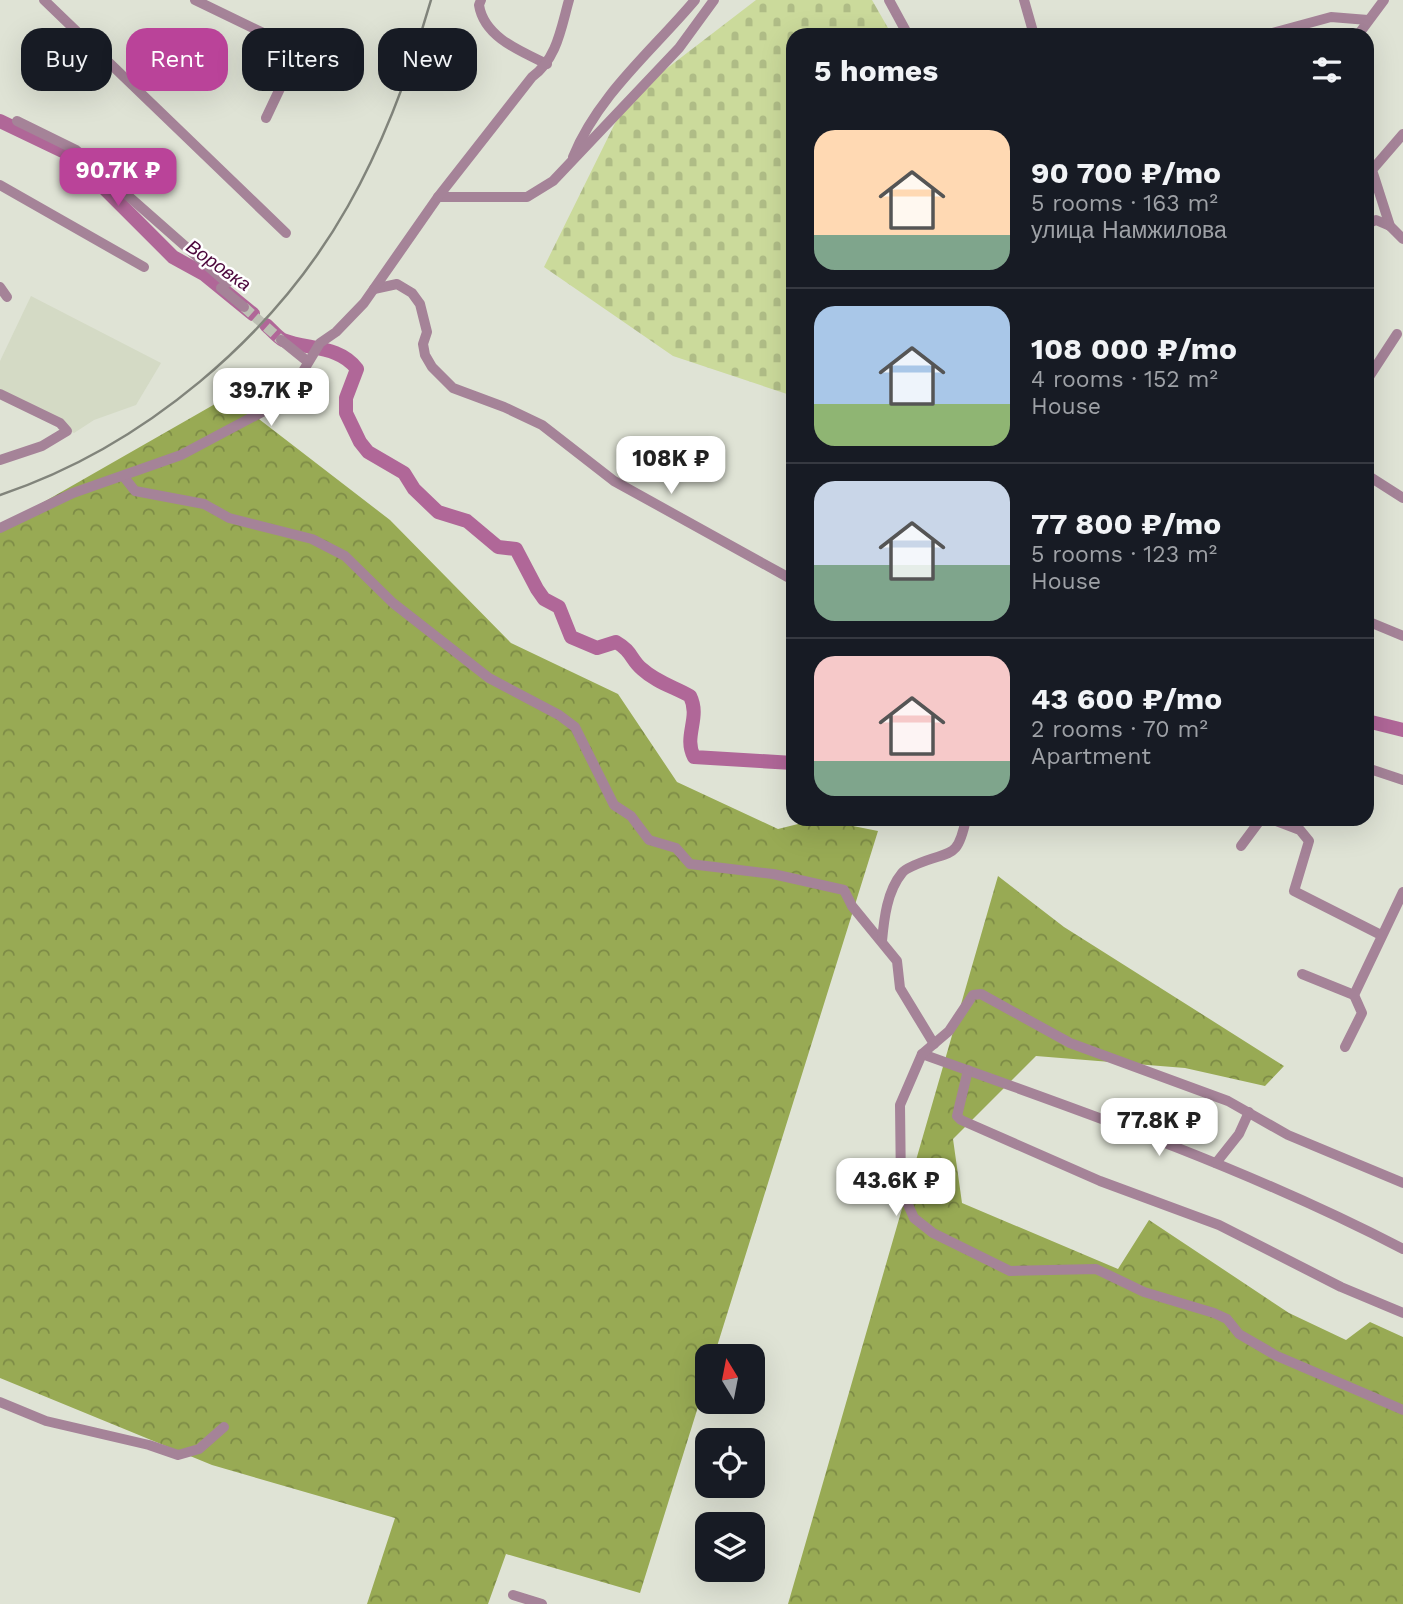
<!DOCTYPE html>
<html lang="en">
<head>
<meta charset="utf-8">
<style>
	body { margin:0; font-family:"Work Sans",sans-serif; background:#20242c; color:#f1f3f6; height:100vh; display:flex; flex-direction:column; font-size:26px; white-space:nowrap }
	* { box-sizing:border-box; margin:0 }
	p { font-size:23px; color:#9ea1a6 }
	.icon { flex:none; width:38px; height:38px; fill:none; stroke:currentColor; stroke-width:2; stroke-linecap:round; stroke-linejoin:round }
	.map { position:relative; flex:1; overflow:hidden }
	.drawer { position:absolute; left:786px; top:28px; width:588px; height:798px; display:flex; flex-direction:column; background:#171b24; border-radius:21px; box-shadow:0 7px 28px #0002 }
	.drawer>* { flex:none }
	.top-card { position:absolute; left:21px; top:28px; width:660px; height:63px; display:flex; gap:14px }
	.needle { width:46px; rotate:350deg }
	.buttons { position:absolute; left:695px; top:1344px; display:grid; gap:14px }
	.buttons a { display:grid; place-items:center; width:70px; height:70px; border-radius:14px; background:#171b24; box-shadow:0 7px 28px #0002; font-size:35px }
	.price { position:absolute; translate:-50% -60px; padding:0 16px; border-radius:14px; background:#fff; color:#222; font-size:23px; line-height:46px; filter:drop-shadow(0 2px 4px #0008) }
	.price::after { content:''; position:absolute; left:50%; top:42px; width:21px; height:16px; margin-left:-10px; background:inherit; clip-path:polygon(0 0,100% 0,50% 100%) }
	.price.selected { background:#ba4399; color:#fff }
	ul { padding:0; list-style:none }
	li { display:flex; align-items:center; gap:21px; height:175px; padding:0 28px }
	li+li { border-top:2px solid #363941 }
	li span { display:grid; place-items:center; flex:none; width:196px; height:140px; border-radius:21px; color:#555 }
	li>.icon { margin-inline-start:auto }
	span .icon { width:84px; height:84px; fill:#fffc; stroke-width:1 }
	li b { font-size:30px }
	h2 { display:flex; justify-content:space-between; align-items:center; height:84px; padding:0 28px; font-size:30px }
	.pill { padding:0 24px; border-radius:21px; background:#171b24; box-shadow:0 7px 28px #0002; font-size:24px; line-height:63px }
	.pill.selected { background:#ba4399; color:#fff }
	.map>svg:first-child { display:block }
	.built { fill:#d4dac5 }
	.forest { fill:url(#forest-crowns) }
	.cemetery { fill:url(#cemetery-stones) }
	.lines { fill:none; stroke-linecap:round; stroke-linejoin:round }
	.river { stroke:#b06798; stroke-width:14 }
	.minor-tunnel { stroke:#bdc0b4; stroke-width:10; stroke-dasharray:10 5; stroke-linecap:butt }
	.minor { stroke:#a58398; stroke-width:10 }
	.rail { stroke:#81847b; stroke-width:2.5 }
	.labels { text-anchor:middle; stroke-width:5; stroke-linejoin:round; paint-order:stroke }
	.water-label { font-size:19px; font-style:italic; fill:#4c073c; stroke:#fff }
</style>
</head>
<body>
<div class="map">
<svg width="1403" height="1604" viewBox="0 0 1403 1604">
	<defs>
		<pattern id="forest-crowns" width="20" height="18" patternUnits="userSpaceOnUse" patternTransform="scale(1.75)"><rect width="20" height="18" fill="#98aa54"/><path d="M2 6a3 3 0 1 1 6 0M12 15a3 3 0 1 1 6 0" fill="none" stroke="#7d8b46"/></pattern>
		<pattern id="cemetery-stones" width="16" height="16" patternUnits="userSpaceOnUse" patternTransform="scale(1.75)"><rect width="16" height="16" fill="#cbda9b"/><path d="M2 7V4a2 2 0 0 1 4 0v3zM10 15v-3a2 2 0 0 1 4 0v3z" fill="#afbc86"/></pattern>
	</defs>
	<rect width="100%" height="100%" fill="#dfe3d5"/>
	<path class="built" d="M31,296L161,363L136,405L94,420L74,433L0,394V361Z"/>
	<g class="forest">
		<path d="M229,396L390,520L511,643L618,694L677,782L778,829L818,819L878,831L714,1356H707V1378L640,1593L506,1554L488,1604H367L395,1518L212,1465L0,1378V527Z"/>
		<path d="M998,876L1064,927L1284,1066L1265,1086L1185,1068L1036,1056L953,1139L962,1203L1118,1269L1149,1220L1289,1313L1346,1340L1370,1322L1403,1337V1604H788Z"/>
	</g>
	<path class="cemetery" d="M756,0H872L892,35H793V396L673,356L544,267L627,99Z"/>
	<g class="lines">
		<g class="river">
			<path d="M0,121L71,155L173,257L204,274L253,314"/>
			<path d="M266,325C271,329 277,337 283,340C308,350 339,345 357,369L346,398V413L360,442L368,452L404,473L414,489L438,512L467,521L498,547L516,549L537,589L544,599L559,607L571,637L597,648L616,642C632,651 631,660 642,669C656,682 674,687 690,696C701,718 683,736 694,757L793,763"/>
			<path d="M1367,721L1403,730"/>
		</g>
		<path class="minor-tunnel" d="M244,307L281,340"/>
		<g class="minor">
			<path d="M44,0L286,233"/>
			<path d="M195,0L284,43L293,61L266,118"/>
			<path d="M481,0L479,5C484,37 520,51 547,64"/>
			<path d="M889,0L908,35"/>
			<path d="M1024,0L1034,35"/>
			<path d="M1265,35L1331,17L1368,20"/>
			<path d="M1358,35L1384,0"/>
			<path d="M17,121L76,150L227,283"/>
			<path d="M1403,134L1372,170L1390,226L1403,239"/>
			<path d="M573,157C598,95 653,50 695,0"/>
			<path d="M0,185L144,267"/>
			<path d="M438,197H527L553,181L679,48L714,0"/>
			<path d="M1367,224L1376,220L1390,226"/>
			<path d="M0,287L7,297"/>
			<path d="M221,288L244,307"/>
			<path d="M374,289L397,284L412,293L420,304L427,332L423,344L425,355L432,367L453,388L504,407L542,425L614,481L793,580"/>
			<path d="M281,340L307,361"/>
			<path d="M1367,380L1397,334"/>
			<path d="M0,394L60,423L67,431L42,446L0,460"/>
			<path d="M1367,475L1403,498"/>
			<path d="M124,477L135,491L204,504L229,518L312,539L345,556L393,603L489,678L559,715L575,727L614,805L631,816L649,840L676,848L690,864L773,874L844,890L852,906L897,961L900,988L934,1044"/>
			<path d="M0,528L73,493L181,455L277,404L296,383L320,343L336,332L364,303L438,197L532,77C557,59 561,28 569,0"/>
			<path d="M1367,621L1403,636"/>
			<path d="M1367,768L1403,780"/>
			<path d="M1271,819L1300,830L1309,841L1294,891L1381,935"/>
			<path d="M1241,846L1261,819"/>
			<path d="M882,941C884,919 887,891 902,873C905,869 911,867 915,865C950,849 957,862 966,819"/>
			<path d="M1302,974L1354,995L1403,892"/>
			<path d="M1345,1047L1362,1013L1354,995"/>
			<path d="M922,1054C1085,1112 1249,1169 1403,1249"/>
			<path d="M968,1070L957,1116L961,1120L1100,1181L1219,1225L1341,1287L1403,1313"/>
			<path d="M1216,1163L1239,1134L1249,1112"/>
			<path d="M1403,1183L1288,1135L1228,1101L1070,1043L981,994L973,995L949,1031L922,1054L900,1105L901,1189L914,1218L933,1233L1010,1271L1096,1269L1144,1292L1214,1313L1227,1319L1239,1334L1277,1356L1403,1410"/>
			<path d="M0,1402L46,1421L149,1445L178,1455L199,1449L224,1427"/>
			<path d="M513,1595L542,1604"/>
		</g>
		<path class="rail" d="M0,495C143,447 274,337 348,206C385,141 410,72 431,0"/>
	</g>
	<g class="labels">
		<g class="water-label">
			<text transform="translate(219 265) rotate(35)" y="7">Воровка</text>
		</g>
	</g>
</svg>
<div class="buttons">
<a><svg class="needle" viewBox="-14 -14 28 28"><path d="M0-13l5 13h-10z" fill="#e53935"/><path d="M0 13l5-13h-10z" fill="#9ea1a6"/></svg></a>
<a><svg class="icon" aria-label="locate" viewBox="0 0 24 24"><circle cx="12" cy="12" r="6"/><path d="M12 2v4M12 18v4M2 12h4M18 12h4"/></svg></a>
<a><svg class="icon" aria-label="layers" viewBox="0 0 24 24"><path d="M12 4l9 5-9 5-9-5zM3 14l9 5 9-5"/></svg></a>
</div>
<b class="price selected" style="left:118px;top:208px">90.7K ₽</b>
<b class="price" style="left:271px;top:428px">39.7K ₽</b>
<b class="price" style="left:671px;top:496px">108K ₽</b>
<b class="price" style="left:1159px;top:1158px">77.8K ₽</b>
<b class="price" style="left:896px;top:1218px">43.6K ₽</b>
<div class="top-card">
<a class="pill">Buy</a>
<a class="pill selected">Rent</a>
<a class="pill">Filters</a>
<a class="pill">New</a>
</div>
<section class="drawer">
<h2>5 homes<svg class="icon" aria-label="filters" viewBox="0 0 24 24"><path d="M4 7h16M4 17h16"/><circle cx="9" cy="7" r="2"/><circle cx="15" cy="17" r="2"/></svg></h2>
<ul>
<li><span style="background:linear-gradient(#ffd9b3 75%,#7fa58c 0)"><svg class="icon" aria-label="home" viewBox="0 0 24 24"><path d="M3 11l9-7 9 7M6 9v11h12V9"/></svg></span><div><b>90 700 ₽/mo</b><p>5 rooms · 163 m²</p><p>улица Намжилова</p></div></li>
<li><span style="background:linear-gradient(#a9c7e8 70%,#8fb573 0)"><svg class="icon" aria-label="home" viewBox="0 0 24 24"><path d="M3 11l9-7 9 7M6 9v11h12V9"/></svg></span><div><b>108 000 ₽/mo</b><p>4 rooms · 152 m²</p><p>House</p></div></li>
<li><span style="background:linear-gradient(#c9d6e8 60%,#7fa58c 0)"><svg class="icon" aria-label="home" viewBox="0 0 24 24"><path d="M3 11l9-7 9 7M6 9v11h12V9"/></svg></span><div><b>77 800 ₽/mo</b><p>5 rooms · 123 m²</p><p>House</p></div></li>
<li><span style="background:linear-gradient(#f6c9c9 75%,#7fa58c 0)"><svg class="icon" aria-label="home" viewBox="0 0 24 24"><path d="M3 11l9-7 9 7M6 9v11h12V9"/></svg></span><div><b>43 600 ₽/mo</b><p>2 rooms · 70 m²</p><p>Apartment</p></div></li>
</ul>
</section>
</div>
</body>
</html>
